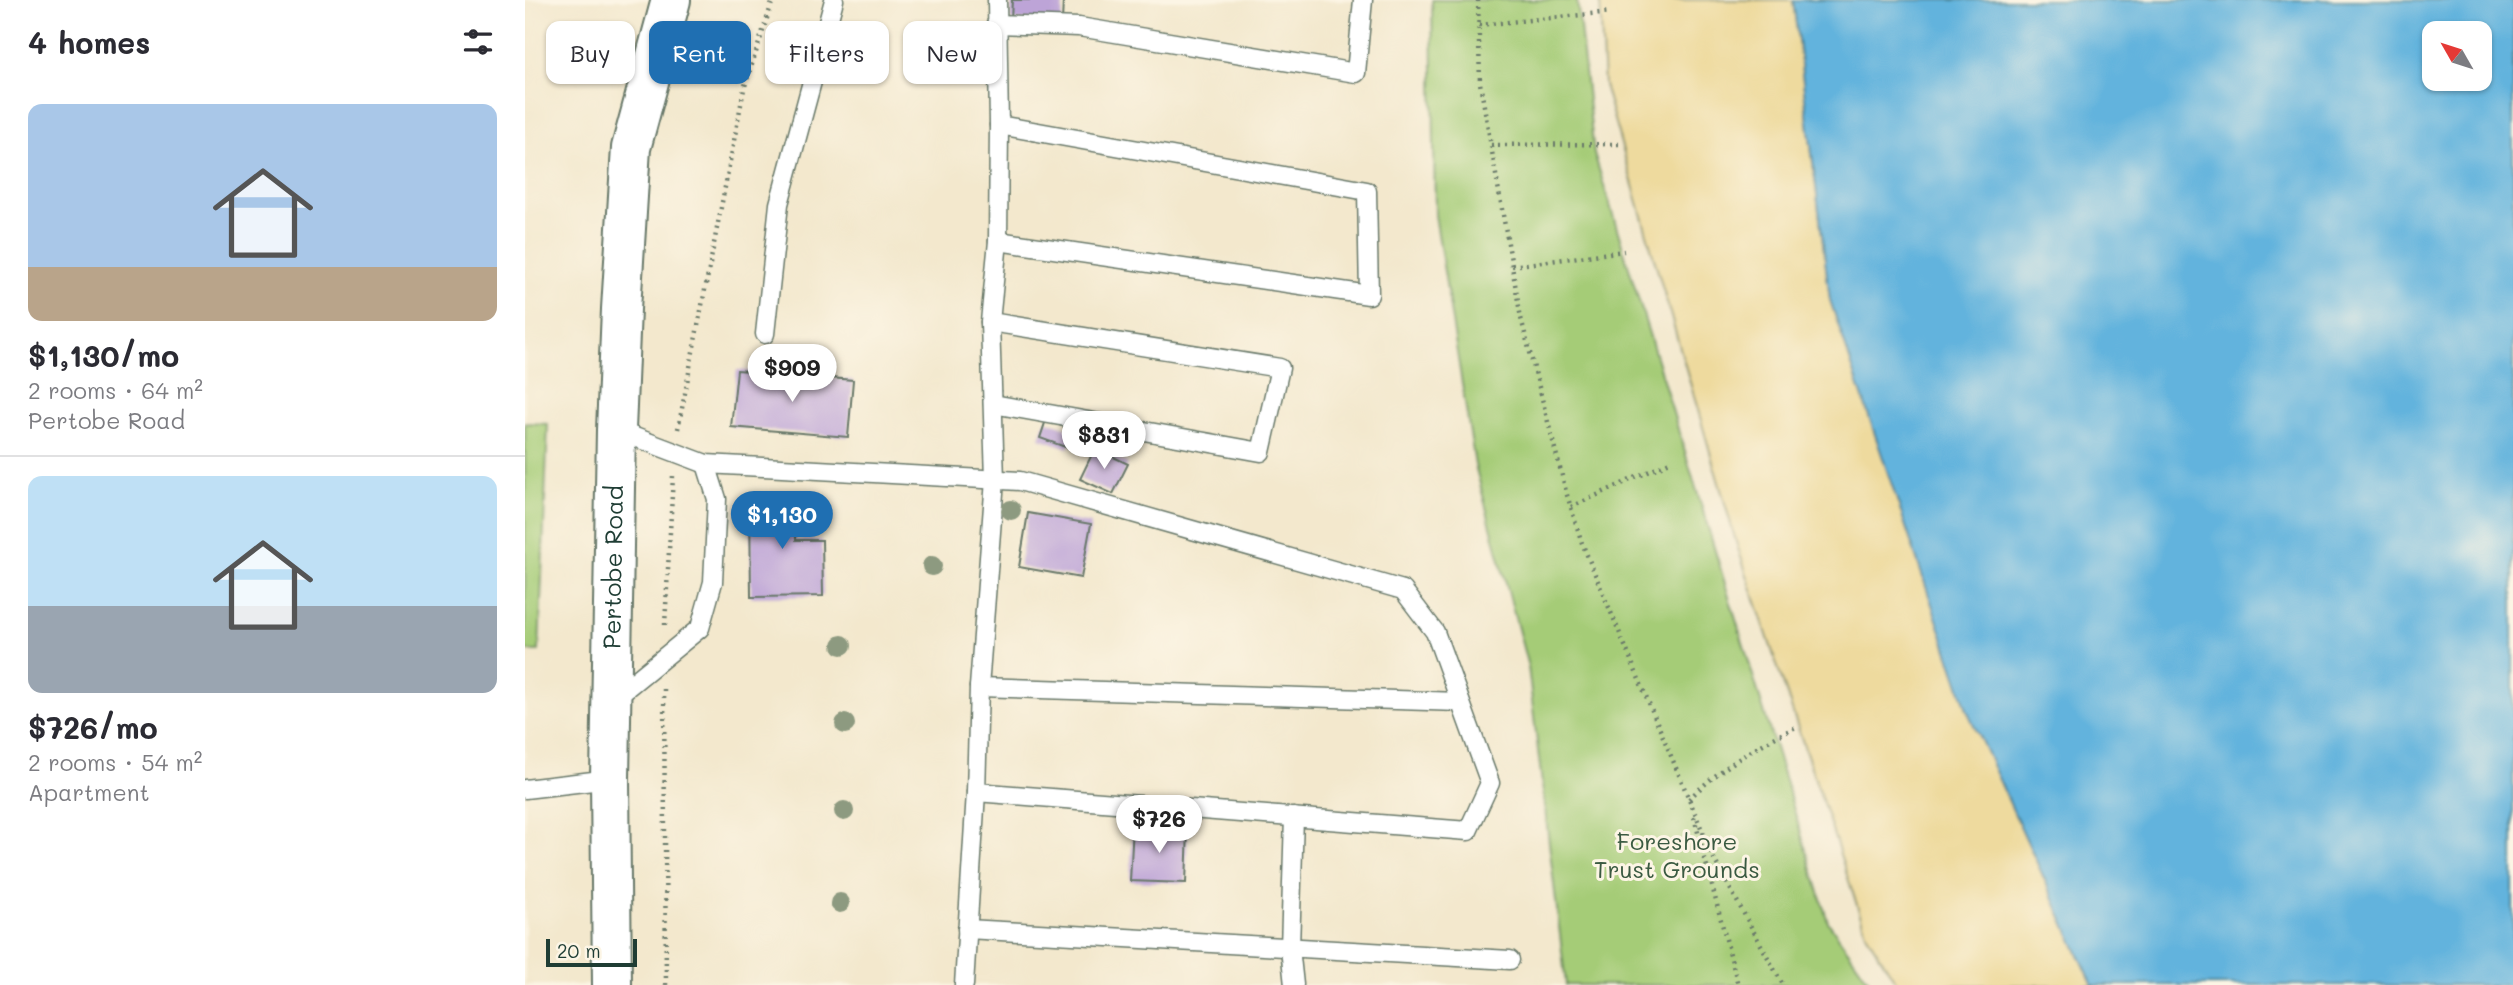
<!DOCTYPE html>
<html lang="en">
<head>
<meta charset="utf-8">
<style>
	body { margin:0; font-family:Mali,sans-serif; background:#f7f7f7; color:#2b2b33; height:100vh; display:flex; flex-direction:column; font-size:26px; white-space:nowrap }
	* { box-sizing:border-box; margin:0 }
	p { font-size:23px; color:#7c7c81 }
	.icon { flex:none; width:38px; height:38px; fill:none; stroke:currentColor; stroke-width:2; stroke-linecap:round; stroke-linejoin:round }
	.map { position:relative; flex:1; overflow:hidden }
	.panel { display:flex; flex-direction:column; background:#fff; width:525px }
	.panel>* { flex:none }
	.guide { position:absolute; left:21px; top:21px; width:665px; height:63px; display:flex; gap:14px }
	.needle { width:46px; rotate:309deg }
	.controls { position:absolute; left:1897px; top:21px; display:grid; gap:14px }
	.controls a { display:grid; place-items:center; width:70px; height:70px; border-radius:14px; background:#fff; box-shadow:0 2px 5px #0004; font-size:35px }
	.scale { position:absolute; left:21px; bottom:18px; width:91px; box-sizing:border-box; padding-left:7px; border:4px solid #1f3d34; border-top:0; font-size:19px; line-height:24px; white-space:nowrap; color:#1f3d34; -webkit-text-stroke:5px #fcf5e5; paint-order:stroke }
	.price { position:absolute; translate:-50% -60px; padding:0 16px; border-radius:24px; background:#fff; color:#222; font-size:23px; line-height:46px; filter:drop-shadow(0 2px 4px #0008) }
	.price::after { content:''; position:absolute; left:50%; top:42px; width:21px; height:16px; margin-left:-10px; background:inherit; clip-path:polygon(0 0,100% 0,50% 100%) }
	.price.active { background:#1f6fb2; color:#fff }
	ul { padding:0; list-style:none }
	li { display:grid; align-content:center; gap:14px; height:371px; padding:0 28px }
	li+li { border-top:2px solid #e1e1e2 }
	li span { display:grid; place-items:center; height:217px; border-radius:14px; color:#555 }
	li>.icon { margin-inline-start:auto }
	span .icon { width:126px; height:126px; fill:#fffc; stroke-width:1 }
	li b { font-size:30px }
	h2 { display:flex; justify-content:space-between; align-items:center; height:84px; padding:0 28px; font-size:30px }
	.pill { padding:0 24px; border-radius:14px; background:#fff; box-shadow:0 2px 5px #0004; font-size:24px; line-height:63px }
	.pill.active { background:#1f6fb2; color:#fff }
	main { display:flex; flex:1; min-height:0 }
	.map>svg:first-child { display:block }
	.green { fill:#a5cc77; stroke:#628456; stroke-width:2 }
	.sand { fill:#eeda9e; stroke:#868c69; stroke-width:2 }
	.water { fill:#62b3dd; stroke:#407888; stroke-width:2; fill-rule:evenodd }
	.building { fill:#bda4d7 }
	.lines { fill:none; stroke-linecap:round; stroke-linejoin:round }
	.service-casing { stroke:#69796a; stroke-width:21 }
	.tertiary-casing { stroke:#69796a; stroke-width:42 }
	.path { stroke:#69796a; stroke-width:4.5; stroke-dasharray:2 5; stroke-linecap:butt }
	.service { stroke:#fff; stroke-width:18 }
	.tertiary { stroke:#fff; stroke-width:38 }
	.tree { fill:#8d9a80 }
	.labels { text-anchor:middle; stroke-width:6; stroke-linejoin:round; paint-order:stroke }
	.street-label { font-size:24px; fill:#1f3d34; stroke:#fcf5e5 }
	.park-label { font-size:24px; fill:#3a5a41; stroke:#fcf5e5 }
</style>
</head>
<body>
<main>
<section class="panel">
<h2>4 homes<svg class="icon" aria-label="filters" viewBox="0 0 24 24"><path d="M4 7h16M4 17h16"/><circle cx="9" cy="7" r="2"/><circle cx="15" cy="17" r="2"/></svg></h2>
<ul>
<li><span style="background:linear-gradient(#a9c7e8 75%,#b9a48a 0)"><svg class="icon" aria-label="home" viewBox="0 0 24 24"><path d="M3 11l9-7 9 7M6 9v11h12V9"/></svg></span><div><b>$1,130/mo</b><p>2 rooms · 64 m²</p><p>Pertobe Road</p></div></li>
<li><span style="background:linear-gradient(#bfe0f5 60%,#9aa5b1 0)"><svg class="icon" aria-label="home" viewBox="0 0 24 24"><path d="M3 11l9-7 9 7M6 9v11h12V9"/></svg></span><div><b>$726/mo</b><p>2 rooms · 54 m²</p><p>Apartment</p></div></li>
</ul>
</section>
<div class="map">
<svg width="1988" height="985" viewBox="0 0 1988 985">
	<rect width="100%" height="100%" fill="#fcf5e5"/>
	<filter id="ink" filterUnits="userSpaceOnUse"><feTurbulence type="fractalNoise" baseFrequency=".0143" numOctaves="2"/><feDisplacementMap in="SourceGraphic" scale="14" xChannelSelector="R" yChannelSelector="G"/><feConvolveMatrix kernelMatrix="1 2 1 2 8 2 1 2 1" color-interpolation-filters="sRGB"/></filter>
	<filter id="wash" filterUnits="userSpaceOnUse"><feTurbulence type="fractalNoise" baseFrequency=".00686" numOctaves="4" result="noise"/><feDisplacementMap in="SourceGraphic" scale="28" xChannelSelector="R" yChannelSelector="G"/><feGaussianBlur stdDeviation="1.57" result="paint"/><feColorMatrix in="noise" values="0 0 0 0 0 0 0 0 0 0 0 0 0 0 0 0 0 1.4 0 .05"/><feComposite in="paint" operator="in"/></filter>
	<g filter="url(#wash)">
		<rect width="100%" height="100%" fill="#f3e8cd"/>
		<g class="green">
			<path d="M907,0H1052L1069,153L1303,922L1347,985H1041L1003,667L950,465L910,215Z"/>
			<path d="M0,423L23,424L14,651H0Z"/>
		</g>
		<path class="sand" d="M1075,0H1268L1305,300L1443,712L1568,985H1373L1342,935L1212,545L1079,85Z"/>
		<path class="water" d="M1268,0H1988V985H1568L1443,712L1305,300ZM1909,33H1955V79H1909Z"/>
		<g id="blocks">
			<g class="building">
				<path d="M487,0H538L537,22L486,20Z"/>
				<path d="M212,370L328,380L323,437L206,427Z"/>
				<path d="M521,420L550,431L543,448L515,438Z"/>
				<path d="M570,448L603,464L588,494L555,479Z"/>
				<path d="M271,495V540H297L298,596L226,597L225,496Z"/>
				<path d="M503,513L566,524L556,578L494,567Z"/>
				<path d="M608,826L663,829L661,883L605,881Z"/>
			</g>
		</g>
	</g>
	<g filter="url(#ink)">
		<use href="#blocks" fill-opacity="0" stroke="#69796a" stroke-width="2"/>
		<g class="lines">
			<defs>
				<g id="service">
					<path d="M471,24L554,27L831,73L838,0"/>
					<path d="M473,241L844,295L842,191L474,125"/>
					<path d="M465,322L755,368L736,452L468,404"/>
					<path d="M240,334L254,204L309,0"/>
					<path d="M91,430L181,464L495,481L878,590L910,632L965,783L943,831L451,792"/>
					<path d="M454,687L935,702"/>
					<path d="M88,699L175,628L188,582L192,499L181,464"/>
					<path d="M0,789L85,779"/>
					<path d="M769,817L765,948L769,985"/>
					<path d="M442,929L985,960"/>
					<path d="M439,985L451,792L454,687L470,480L465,322L473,241L474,125L472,0"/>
				</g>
				<g id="tertiary">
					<path id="s1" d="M87,985L85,779L91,430L96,309L106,148L146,0"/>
				</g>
			</defs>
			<use href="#service" class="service-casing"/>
			<use href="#tertiary" class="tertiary-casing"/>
			<g class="path">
				<path d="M953,0L955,83L996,318L1042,495L1057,543L1190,861L1258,985"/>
				<path d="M954,25L1086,12"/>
				<path d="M966,145L1096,144"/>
				<path d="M987,266L1099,251"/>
				<path d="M153,429L219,89L248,0"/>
				<path d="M1046,507L1147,461"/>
				<path d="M140,625L148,476"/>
				<path d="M139,689L141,985"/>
				<path d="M1164,799C1195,768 1233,745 1273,726"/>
				<path d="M1169,817L1213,985"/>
			</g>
			<use href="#service" class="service"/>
			<use href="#tertiary" class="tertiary"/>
		</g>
		<g class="tree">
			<circle cx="486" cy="510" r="10"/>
			<circle cx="407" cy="566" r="10"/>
			<circle cx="317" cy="645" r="10"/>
			<circle cx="320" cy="724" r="10"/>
			<circle cx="319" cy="811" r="10"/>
			<circle cx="315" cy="903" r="10"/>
		</g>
	</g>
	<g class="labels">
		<g class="street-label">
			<text dy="8" stroke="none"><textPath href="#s1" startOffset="418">Pertobe Road</textPath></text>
		</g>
		<g class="park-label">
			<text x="1152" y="850">Foreshore<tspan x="1152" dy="28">Trust Grounds</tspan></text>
		</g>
	</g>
</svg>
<div class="controls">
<a><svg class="needle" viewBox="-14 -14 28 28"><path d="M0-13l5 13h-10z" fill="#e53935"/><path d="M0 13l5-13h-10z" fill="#7c7c81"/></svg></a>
</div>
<div class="scale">20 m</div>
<b class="price" style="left:267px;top:404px">$909</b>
<b class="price" style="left:579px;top:471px">$831</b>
<b class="price active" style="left:257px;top:551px">$1,130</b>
<b class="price" style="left:634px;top:855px">$726</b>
<div class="guide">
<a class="pill">Buy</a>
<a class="pill active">Rent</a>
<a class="pill">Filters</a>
<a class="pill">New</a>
</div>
</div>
</main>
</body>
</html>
